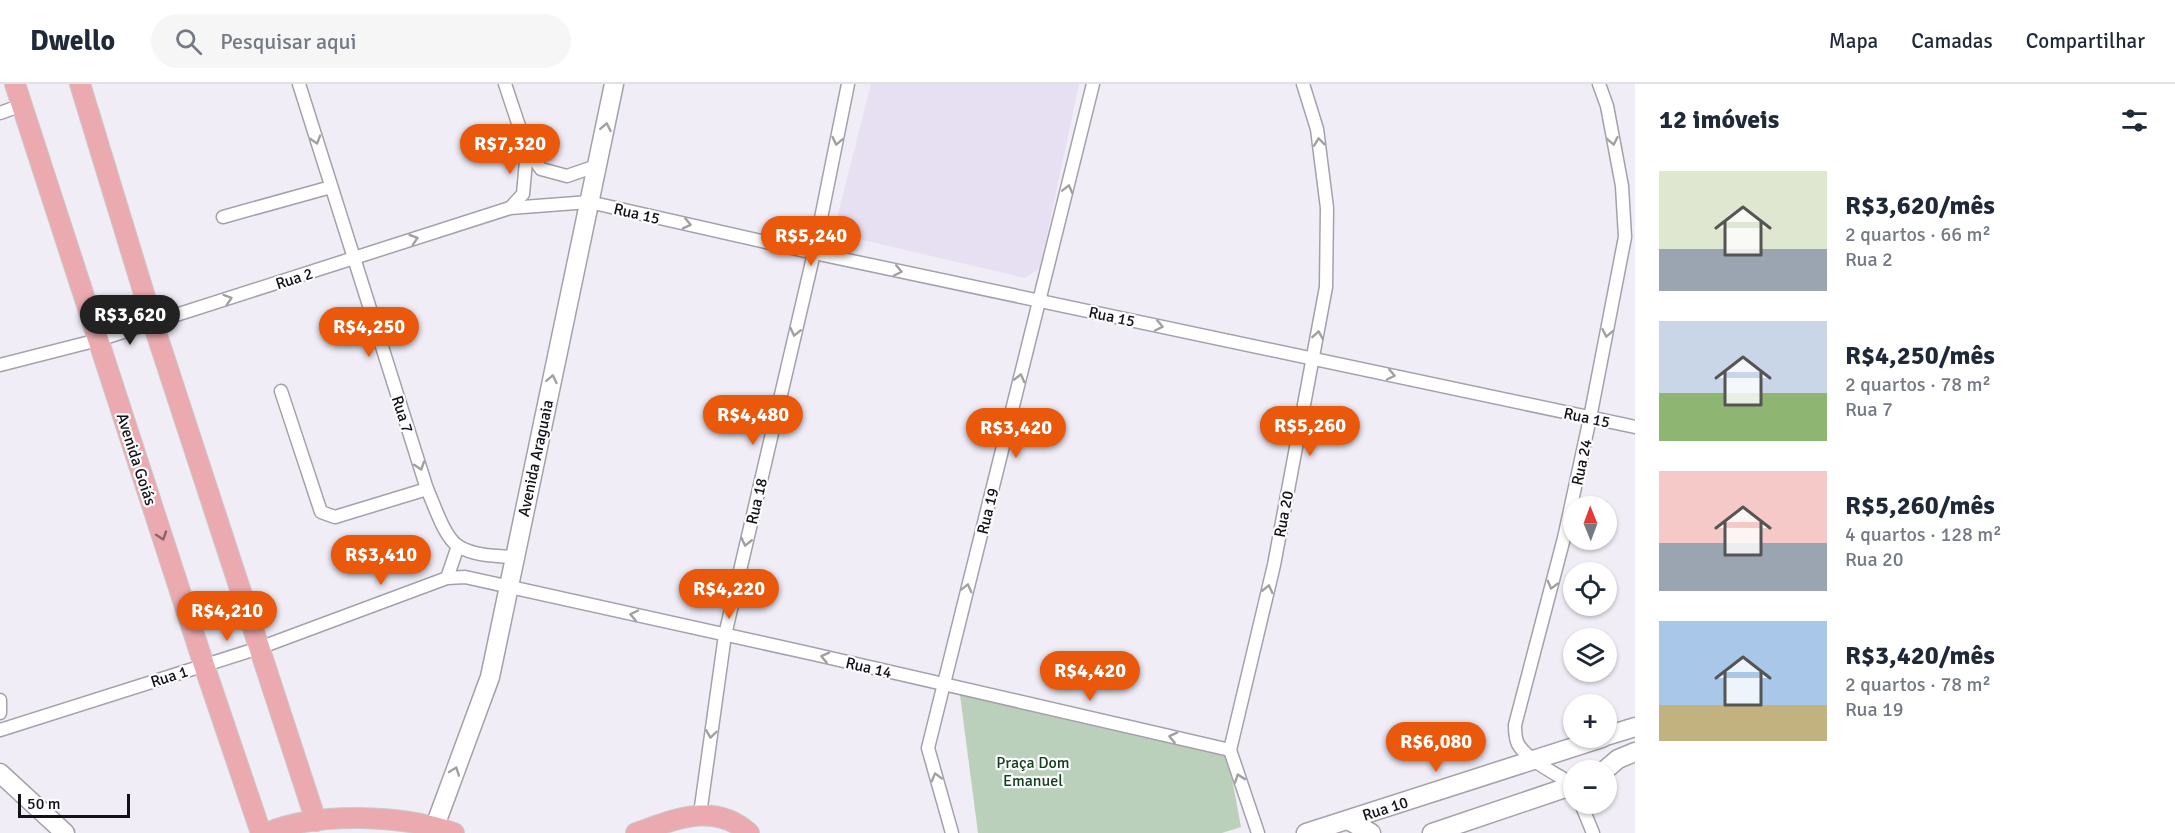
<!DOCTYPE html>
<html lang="pt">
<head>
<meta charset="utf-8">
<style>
	body { margin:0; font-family:Signika,sans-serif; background:#f6f6f7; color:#1f2937; height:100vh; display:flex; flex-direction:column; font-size:22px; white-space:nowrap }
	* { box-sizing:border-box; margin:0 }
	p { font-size:20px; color:#747a83 }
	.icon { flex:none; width:33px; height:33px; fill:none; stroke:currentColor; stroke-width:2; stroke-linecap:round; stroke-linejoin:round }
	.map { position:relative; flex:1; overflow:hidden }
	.drawer { display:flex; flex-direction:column; background:#fff; width:540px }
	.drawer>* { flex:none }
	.needle { width:39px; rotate:359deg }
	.tools { position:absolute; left:1563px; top:412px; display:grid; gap:12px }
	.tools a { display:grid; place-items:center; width:54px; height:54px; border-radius:50%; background:#fff; box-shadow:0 2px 4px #0004; font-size:30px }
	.scale { position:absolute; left:18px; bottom:15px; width:112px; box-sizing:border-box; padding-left:6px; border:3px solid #121115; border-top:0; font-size:16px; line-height:21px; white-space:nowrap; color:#121115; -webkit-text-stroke:4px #fcfcfe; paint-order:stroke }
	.price { position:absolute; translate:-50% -51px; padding:0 14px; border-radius:21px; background:#ea580c; color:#fff; font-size:20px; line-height:39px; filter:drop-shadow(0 2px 3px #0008) }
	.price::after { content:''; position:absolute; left:50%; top:36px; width:18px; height:14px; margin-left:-9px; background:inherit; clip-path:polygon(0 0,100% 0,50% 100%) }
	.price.active { background:#222; color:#fff }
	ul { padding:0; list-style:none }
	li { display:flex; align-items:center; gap:18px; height:150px; padding:0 24px }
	li span { display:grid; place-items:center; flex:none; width:168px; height:120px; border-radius:0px; color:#555 }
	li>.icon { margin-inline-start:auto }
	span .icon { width:72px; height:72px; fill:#fffc; stroke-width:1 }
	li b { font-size:26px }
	h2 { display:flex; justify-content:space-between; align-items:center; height:72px; padding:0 24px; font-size:26px }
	header { display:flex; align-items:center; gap:36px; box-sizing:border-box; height:84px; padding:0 30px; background:#fff; border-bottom:2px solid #e0e1e3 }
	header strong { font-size:28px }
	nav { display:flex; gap:33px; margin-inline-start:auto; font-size:21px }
	.search { width:420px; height:54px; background:#f6f6f7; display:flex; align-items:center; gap:15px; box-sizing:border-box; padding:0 21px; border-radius:33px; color:#747a83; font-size:22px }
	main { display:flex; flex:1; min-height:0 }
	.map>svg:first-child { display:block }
	.built { fill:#e6e0f2 }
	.green { fill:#bad0bb }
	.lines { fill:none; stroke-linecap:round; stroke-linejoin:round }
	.street-casing { stroke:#a5a1ab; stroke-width:15 }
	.secondary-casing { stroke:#a5a1ab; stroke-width:21 }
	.primary-casing { stroke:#cbcbcc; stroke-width:22 }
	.street { stroke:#fff; stroke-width:12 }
	.secondary { stroke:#fff; stroke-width:18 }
	.primary { stroke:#eaaaaf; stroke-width:20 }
	.oneway { stroke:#a0a0a1 }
	.oneway2 { stroke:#89656a }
	.labels { text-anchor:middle; stroke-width:4.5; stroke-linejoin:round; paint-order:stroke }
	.street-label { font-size:16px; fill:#121115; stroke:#fcfcfe }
	.park-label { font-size:16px; fill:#15401d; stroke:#fcfcfe }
</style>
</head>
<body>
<header>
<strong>Dwello</strong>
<div class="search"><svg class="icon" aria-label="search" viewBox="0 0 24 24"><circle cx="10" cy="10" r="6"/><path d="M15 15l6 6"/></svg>Pesquisar aqui</div>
<nav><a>Mapa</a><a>Camadas</a><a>Compartilhar</a></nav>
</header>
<main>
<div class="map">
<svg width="1635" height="749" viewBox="0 0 1635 749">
	<rect width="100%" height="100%" fill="#f0edf7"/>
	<path class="built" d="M871,0H1079L1040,184L1025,194L846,152L836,139Z"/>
	<path class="green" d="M960,611L1217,659L1228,673L1241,743L1222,749H978Z"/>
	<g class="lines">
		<defs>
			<g id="street">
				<path d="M299,0L427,405C434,420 444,453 458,462C474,472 496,472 514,473"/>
				<path d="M505,0L527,66L541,85L567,92L599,81"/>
				<path d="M0,29L22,21"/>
				<path d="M510,124L523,110L527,66"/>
				<path d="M223,133L331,103"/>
				<path d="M0,281L98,256L510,124L589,118L814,169L1635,343"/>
				<path d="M281,307L321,428L335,433L427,405"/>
				<path d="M447,494L458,462"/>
				<path d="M0,616V629"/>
				<path d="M0,646L259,564L447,494L465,493L813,570L1230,666"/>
				<path d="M1574,701C1558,691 1527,676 1518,660C1515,654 1515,647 1515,641L1564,454L1590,334L1625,153L1622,102L1607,22L1599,0"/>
				<path d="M1581,720L1593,749"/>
				<path d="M700,730L725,551L814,169L848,0"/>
				<path d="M952,749L928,664L1093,0"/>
				<path d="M1258,749L1230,666L1274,481L1326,203L1327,124L1317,45L1303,0"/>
			</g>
			<g id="secondary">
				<path d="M1606,652L1635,643"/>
				<path d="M1604,687L1618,675L1635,668"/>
				<path d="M0,689L65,749"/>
				<path d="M1348,736L1371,749"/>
				<path d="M435,742L490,593L614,0"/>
				<path d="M1306,749L1602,654"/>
				<path d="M1432,749L1574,701"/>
			</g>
			<g id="primary">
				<path d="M15,0L204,581L261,749"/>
				<path d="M80,0L153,239L316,737"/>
				<path d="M267,749C317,727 403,731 454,749"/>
				<path d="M636,749C674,736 714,717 749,749"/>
			</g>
		</defs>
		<use href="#street" class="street-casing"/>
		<use href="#secondary" class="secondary-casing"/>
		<use href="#primary" class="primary-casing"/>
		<use href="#street" class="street"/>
		<use href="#secondary" class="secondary"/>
		<use href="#primary" class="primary"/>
	</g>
	<defs><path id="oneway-chevron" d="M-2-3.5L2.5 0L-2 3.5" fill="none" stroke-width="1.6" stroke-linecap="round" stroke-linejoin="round" transform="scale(1.5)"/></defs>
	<g class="oneway">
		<use href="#oneway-chevron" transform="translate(606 43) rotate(-79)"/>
		<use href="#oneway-chevron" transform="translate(316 56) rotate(73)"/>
		<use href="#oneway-chevron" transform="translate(837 57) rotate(102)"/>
		<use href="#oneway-chevron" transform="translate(1613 57) rotate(79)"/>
		<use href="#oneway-chevron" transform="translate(1319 58) rotate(-97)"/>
		<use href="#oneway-chevron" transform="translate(1068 105) rotate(-76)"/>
		<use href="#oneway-chevron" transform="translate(687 140) rotate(13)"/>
		<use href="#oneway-chevron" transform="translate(414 155) rotate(-18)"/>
		<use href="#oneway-chevron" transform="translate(898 187) rotate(12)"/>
		<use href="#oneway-chevron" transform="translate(228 215) rotate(-18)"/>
		<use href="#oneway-chevron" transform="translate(1159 242) rotate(12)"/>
		<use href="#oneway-chevron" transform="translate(795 248) rotate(103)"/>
		<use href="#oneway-chevron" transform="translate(1607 249) rotate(101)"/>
		<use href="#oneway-chevron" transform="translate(1318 251) rotate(-81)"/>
		<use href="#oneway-chevron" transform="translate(1391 291) rotate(12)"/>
		<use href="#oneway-chevron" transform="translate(1020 294) rotate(-76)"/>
		<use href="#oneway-chevron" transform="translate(552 295) rotate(-78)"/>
		<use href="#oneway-chevron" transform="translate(420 382) rotate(72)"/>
		<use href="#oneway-chevron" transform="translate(746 458) rotate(103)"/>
		<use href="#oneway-chevron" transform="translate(1552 501) rotate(105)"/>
		<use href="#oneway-chevron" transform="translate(967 504) rotate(-76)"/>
		<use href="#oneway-chevron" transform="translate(1268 505) rotate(-77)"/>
		<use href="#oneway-chevron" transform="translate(634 531) rotate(-168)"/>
		<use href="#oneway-chevron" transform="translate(825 573) rotate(-167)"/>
		<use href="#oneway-chevron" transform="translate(711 650) rotate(98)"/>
		<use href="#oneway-chevron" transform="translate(1173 653) rotate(-167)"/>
		<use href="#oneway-chevron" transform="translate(455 687) rotate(-70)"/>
		<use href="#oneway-chevron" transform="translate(936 693) rotate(-106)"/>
		<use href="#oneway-chevron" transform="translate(1239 694) rotate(-109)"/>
	</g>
	<use class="oneway2" href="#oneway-chevron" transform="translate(162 452) rotate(72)"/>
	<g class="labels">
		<g class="street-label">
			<text transform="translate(637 129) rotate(13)" y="6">Rua 15</text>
			<text transform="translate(294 194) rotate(-18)" y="6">Rua 2</text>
			<text transform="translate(1112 232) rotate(12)" y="6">Rua 15</text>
			<text transform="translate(403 330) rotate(72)" y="6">Rua 7</text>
			<text transform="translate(1587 333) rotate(12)" y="6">Rua 15</text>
			<text transform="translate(535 374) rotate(-78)" y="6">Avenida Araguaia</text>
			<text transform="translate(137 375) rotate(72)" y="6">Avenida Goiás</text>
			<text transform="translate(1581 378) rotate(-78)" y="6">Rua 24</text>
			<text transform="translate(756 417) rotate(-77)" y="6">Rua 18</text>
			<text transform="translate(987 427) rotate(-76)" y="6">Rua 19</text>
			<text transform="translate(1283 430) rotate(-79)" y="6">Rua 20</text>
			<text transform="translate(869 583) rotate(13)" y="6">Rua 14</text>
			<text transform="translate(169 592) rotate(-18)" y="6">Rua 1</text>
			<text transform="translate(1385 724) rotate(-18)" y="6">Rua 10</text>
		</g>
		<g class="park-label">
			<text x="1033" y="684">Praça Dom<tspan x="1033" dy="18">Emanuel</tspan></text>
		</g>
	</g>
</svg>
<div class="tools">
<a><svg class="needle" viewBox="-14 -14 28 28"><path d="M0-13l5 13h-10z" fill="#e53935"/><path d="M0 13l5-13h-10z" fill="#747a83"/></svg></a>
<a><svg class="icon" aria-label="locate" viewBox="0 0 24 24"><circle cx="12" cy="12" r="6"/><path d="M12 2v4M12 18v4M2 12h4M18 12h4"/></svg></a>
<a><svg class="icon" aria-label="layers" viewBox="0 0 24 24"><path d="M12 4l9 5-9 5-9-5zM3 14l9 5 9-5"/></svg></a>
<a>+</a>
<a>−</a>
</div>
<div class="scale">50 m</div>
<b class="price" style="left:510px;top:91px">R$7,320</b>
<b class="price" style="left:811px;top:183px">R$5,240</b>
<b class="price active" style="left:130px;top:262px">R$3,620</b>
<b class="price" style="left:369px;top:274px">R$4,250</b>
<b class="price" style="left:753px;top:362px">R$4,480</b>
<b class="price" style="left:1310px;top:373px">R$5,260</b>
<b class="price" style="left:1016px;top:375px">R$3,420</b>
<b class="price" style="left:381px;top:502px">R$3,410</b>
<b class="price" style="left:729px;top:536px">R$4,220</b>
<b class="price" style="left:227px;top:558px">R$4,210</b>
<b class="price" style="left:1090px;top:618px">R$4,420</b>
<b class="price" style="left:1436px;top:689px">R$6,080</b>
</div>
<section class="drawer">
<h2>12 imóveis<svg class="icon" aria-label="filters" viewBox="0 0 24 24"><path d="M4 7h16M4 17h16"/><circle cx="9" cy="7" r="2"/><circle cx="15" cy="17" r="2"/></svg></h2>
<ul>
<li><span style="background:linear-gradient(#dfe7d0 65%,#9aa5b1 0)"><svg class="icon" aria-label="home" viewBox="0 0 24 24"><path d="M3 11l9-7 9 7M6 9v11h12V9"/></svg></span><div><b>R$3,620/mês</b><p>2 quartos · 66 m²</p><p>Rua 2</p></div></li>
<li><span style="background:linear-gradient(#c9d6e8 60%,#8fb573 0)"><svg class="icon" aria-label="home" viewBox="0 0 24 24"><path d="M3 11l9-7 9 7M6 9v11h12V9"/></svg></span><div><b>R$4,250/mês</b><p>2 quartos · 78 m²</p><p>Rua 7</p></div></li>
<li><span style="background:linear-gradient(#f6c9c9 60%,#9aa5b1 0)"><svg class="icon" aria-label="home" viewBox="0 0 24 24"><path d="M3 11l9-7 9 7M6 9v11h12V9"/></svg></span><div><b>R$5,260/mês</b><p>4 quartos · 128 m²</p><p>Rua 20</p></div></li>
<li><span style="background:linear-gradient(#a9c7e8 70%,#c2b280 0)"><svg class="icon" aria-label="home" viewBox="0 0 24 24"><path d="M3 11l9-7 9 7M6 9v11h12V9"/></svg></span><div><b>R$3,420/mês</b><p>2 quartos · 78 m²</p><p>Rua 19</p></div></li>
</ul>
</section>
</main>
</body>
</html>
